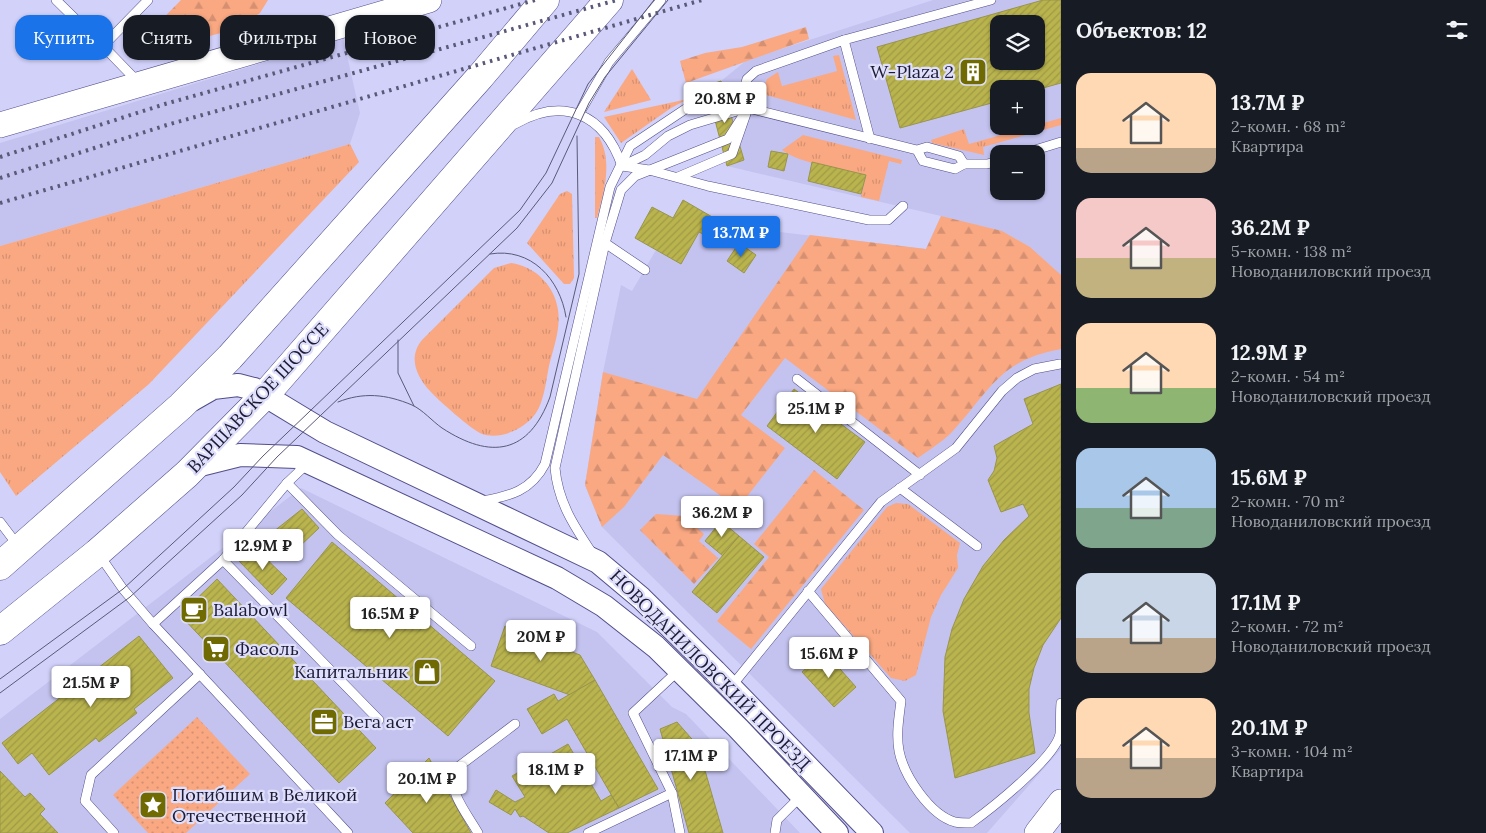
<!DOCTYPE html>
<html lang="ru">
<head>
<meta charset="utf-8">
<style>
	body { margin:0; font-family:Lora,serif; background:#20242c; color:#f1f3f6; height:100vh; display:flex; flex-direction:column; font-size:19px; white-space:nowrap }
	* { box-sizing:border-box; margin:0 }
	p { font-size:16px; color:#9ea1a6 }
	.icon { flex:none; width:28px; height:28px; fill:none; stroke:currentColor; stroke-width:2; stroke-linecap:round; stroke-linejoin:round }
	.map { position:relative; flex:1; overflow:hidden }
	.drawer { display:flex; flex-direction:column; background:#171b24; width:425px }
	.drawer>* { flex:none }
	.guide { position:absolute; left:15px; top:15px; width:475px; height:45px; display:flex; gap:10px }
	.controls { position:absolute; left:990px; top:15px; display:grid; gap:10px }
	.controls a { display:grid; place-items:center; width:55px; height:55px; border-radius:10px; background:#171b24; box-shadow:0 1px 4px #0004; font-size:25px }
	.price { position:absolute; translate:-50% -42px; padding:0 11px; border-radius:5px; background:#fff; color:#222; font-size:16px; line-height:32px; filter:drop-shadow(0 1px 2px #0008) }
	.price::after { content:''; position:absolute; left:50%; top:30px; width:15px; height:11px; margin-left:-8px; background:inherit; clip-path:polygon(0 0,100% 0,50% 100%) }
	.price.current { background:#1a73e8; color:#fff }
	ul { padding:0; list-style:none }
	li { display:flex; align-items:center; gap:15px; height:125px; padding:0 15px }
	li span { display:grid; place-items:center; flex:none; width:140px; height:100px; border-radius:15px; color:#555 }
	li>.icon { margin-inline-start:auto }
	span .icon { width:60px; height:60px; fill:#fffc; stroke-width:1 }
	li b { font-size:21px }
	h2 { display:flex; justify-content:space-between; align-items:center; height:60px; padding:0 15px; font-size:21px }
	.pill { padding:0 18px; border-radius:15px; background:#171b24; box-shadow:0 1px 4px #0004; font-size:18px; line-height:45px }
	.pill.current { background:#1a73e8; color:#fff }
	main { display:flex; flex:1; min-height:0 }
	.map>svg:first-child { display:block }
	.built { fill:#c4c3f0; fill-rule:evenodd }
	.grass { fill:url(#grass-tufts) }
	.forest { fill:url(#forest-firs) }
	.park { fill:url(#park-dots) }
	.building { fill:url(#building-hatch); stroke:#99944b; fill-rule:evenodd }
	.lines { fill:none; stroke-linecap:round; stroke-linejoin:round }
	.service-casing { stroke:#524e89; stroke-width:10 }
	.tertiary-casing { stroke:#524e89; stroke-width:24 }
	.secondary-casing { stroke:#524e89; stroke-width:26 }
	.primary-casing { stroke:#524e89; stroke-width:29 }
	.service { stroke:#fff; stroke-width:9 }
	.tertiary { stroke:#fff; stroke-width:22 }
	.secondary { stroke:#fff; stroke-width:25 }
	.primary { stroke:#fff; stroke-width:28 }
	.tram { stroke:#5a5978; stroke-width:1 }
	.rail { stroke:#5a5978; stroke-width:4; stroke-dasharray:2.5 5; stroke-linecap:butt }
	.labels { text-anchor:middle; stroke-width:4.5; stroke-linejoin:round; paint-order:stroke }
	.poi-label { font-size:18px; fill:#1c1a34; stroke:#dfdffc; text-anchor:start }
	.street-label { font-size:18px; fill:#1c1a34; stroke:#dfdffc }
</style>
</head>
<body>
<main>
<div class="map">
<svg width="1061" height="833" viewBox="0 0 1061 833">
	<defs>
		<pattern id="grass-tufts" width="24" height="20" patternUnits="userSpaceOnUse" patternTransform="scale(1.25)"><rect width="24" height="20" fill="#f9a882"/><path d="M3 7l-1-3M5 7V3M7 7l1-3M15 17l-1-3M17 17v-4M19 17l1-3" fill="none" stroke="#d59071"/></pattern>
		<pattern id="forest-firs" width="22" height="20" patternUnits="userSpaceOnUse" patternTransform="scale(1.25)"><rect width="22" height="20" fill="#f9a882"/><path d="M5 1l3.5 6h-7zM16 11l3.5 6h-7z" fill="#d59071"/></pattern>
		<pattern id="park-dots" width="8" height="8" patternUnits="userSpaceOnUse" patternTransform="scale(1.25)"><rect width="8" height="8" fill="#f9a882"/><path d="M2 2h.1M6 6h.1" fill="none" stroke="#d59071" stroke-width="1.8" stroke-linecap="round"/></pattern>
		<pattern id="building-hatch" width="6" height="6" patternUnits="userSpaceOnUse" patternTransform="scale(1.25)"><rect width="6" height="6" fill="#bab44e"/><path d="M-1 1l2-2M0 6l6-6M5 7l2-2" fill="none" stroke="#9f9a45"/></pattern>
	</defs>
	<rect width="100%" height="100%" fill="#d1d1fa"/>
	<g class="built">
		<path d="M933,0H1061V749L987,833H910L602,527L585,485L603,372L621,285L632,291L656,250L681,263L699,232L705,235L711,224L926,249L941,216L727,166L706,86L721,81L747,60ZM999,24H1036V61H999ZM999,89H1036V126H999ZM999,154H1036V191H999Z"/>
		<path d="M343,38L360,113L350,144L0,246V143Z"/>
		<path d="M301,488L597,632L672,707L686,714L800,833H58L40,814L45,809L30,793L25,797L0,771V719Z"/>
	</g>
	<g class="grass">
		<path d="M839,55L856,120L766,95L762,91L767,79L778,72L782,86L837,71L833,56Z"/>
		<path d="M632,69L651,100L604,112Z"/>
		<path d="M688,99L671,108L621,143L604,117Z"/>
		<path d="M1061,118V125L983,147L984,155L932,143L931,140L964,129L969,144Z"/>
		<path d="M803,135L902,160L901,164L889,161L879,201L861,197L866,175C843,169 800,164 782,150Z"/>
		<path d="M595,137H599C613,162 604,192 597,218H595Z"/>
		<path d="M350,144L359,162L149,384L16,496L0,472V246Z"/>
		<path d="M567,191L572,194L574,278L570,284H564L527,243L560,194Z"/>
		<path d="M511,263C535,266 555,286 558,310C561,329 553,349 549,366C546,381 544,401 536,413C525,429 500,440 482,434C473,431 437,399 430,391C416,376 408,357 422,340L494,268Z"/>
		<path d="M896,503L908,504L960,543L957,555L958,568L941,595L931,617L916,675L905,681L891,678L825,604L821,589L887,507Z"/>
	</g>
	<g class="forest">
		<path d="M181,0H268L260,13L236,29L138,55L135,47Z"/>
		<path d="M806,27L809,39L686,83L680,61L705,53L742,47Z"/>
		<path d="M941,216L1002,231L1030,247L1061,275V349C999,360 990,391 952,432C942,442 929,450 918,458L785,358L741,415L785,448L738,508L663,455L624,507L602,527L585,485L603,372L697,399L810,235L926,249Z"/>
		<path d="M814,470L864,510L751,649L717,621L769,557L754,544Z"/>
		<path d="M656,514L684,516L704,534L699,541L718,558L694,584L640,530Z"/>
	</g>
	<path class="park" d="M197,717L250,774L186,833H148L113,795Z"/>
	<g class="building">
		<path d="M1043,0H1061V83L1036,90L999,89V101L900,128L877,47ZM999,24H1036V61H999Z"/>
		<path d="M721,81L744,160L727,166L706,86Z"/>
		<path d="M771,151L788,154L784,171L768,167Z"/>
		<path d="M812,162L866,175L861,194L808,181Z"/>
		<path d="M683,200L714,218L705,235L699,232L681,264L635,238L652,207L673,218Z"/>
		<path d="M739,243L756,255L744,273L727,261Z"/>
		<path d="M1061,384V618L1043,645L1034,668L1029,689V713L1035,753L955,778L943,711L945,657L952,629L964,599L983,566L1004,540L1029,516L1023,504L1001,512L988,480L994,471L997,458L994,446L1033,424L1024,399Z"/>
		<path d="M794,389L865,442L837,479L767,426Z"/>
		<path d="M302,509L319,528L299,547L292,541L269,562L254,547Z"/>
		<path d="M721,521L739,536L723,556L705,541Z"/>
		<path d="M739,536L764,557L717,613L692,592Z"/>
		<path d="M332,542L495,681L448,736L286,598Z"/>
		<path d="M254,547L287,579L272,595L238,560Z"/>
		<path d="M217,579L376,748L339,783L180,615Z"/>
		<path d="M505,626L580,655L595,680L570,695L491,666Z"/>
		<path d="M139,636L173,678L134,709L137,713L99,742L96,738L49,775L32,753L18,764L2,743Z"/>
		<path d="M825,652L856,687L834,707L802,672Z"/>
		<path d="M595,680L658,789L619,808L567,719L542,734L527,709L554,694L558,701Z"/>
		<path d="M677,722L698,746L723,833H689L660,729Z"/>
		<path d="M568,744L601,801L611,795L619,808L567,833H549L523,816L520,817L515,809L511,815L489,802L496,790L515,802L525,797L512,776Z"/>
		<path d="M429,758L471,833H413L385,803Z"/>
		<path d="M0,771L25,797L30,793L45,809L40,814L58,833H0Z"/>
	</g>
	<g class="lines">
		<defs>
			<g id="service">
				<path d="M56,0L103,46L148,0"/>
				<path d="M844,40L870,139"/>
				<path d="M103,46L138,82"/>
				<path d="M579,114L609,62L661,0"/>
				<path d="M515,124C564,96 604,114 622,166"/>
				<path d="M1022,154L1061,142"/>
				<path d="M964,164H987L999,161"/>
				<path d="M622,166L649,170L708,186L869,220H888L903,206"/>
				<path d="M622,166L645,155L668,136L690,125L747,108"/>
				<path d="M678,177L732,154L748,108L744,89L747,79L756,71L844,40L991,0"/>
				<path d="M602,241L645,270"/>
				<path d="M797,379L920,475"/>
				<path d="M287,483L338,535L471,646"/>
				<path d="M900,488L977,546"/>
				<path d="M482,501C510,496 531,491 545,464L610,187L630,146L687,108L717,97L748,108L917,150L927,147L959,156L964,164L955,169L923,161L917,150"/>
				<path d="M0,522L19,547"/>
				<path d="M592,553C574,526 558,502 555,468L605,243L621,190L635,176L728,139L748,108"/>
				<path d="M100,556L123,589L153,624L348,833"/>
				<path d="M223,560L379,720"/>
				<path d="M808,591L901,701C899,717 896,734 899,751C904,776 930,815 955,822C960,823 966,823 971,823C992,808 1055,758 1060,734C1061,724 1060,713 1061,703"/>
				<path d="M153,624L223,560L287,483L309,462"/>
				<path d="M679,670L633,713L672,793L680,833"/>
				<path d="M730,688L881,502L956,448L1002,391L1017,378L1034,369L1060,364"/>
				<path d="M114,833L85,801L91,775L200,674"/>
				<path d="M478,833C468,815 447,791 454,770L515,724"/>
				<path d="M588,833L672,793"/>
				<path d="M775,833L777,820L801,796"/>
			</g>
			<g id="tertiary">
				<path d="M192,400L213,388L238,385L254,389L325,432L598,562L641,598L715,671L872,833"/>
				<path d="M196,466L240,455L297,457L557,578L604,606L656,647L738,728L837,833"/>
			</g>
			<g id="secondary">
				<path d="M0,125L429,0"/>
				<path d="M1037,833L1061,802"/>
			</g>
			<g id="primary">
				<path d="M0,566L181,406L230,357L480,77L545,0"/>
				<path d="M0,631L97,553L187,474L265,395L609,0"/>
			</g>
		</defs>
		<use href="#service" class="service-casing"/>
		<use href="#tertiary" class="tertiary-casing"/>
		<use href="#secondary" class="secondary-casing"/>
		<use href="#primary" class="primary-casing"/>
		<use href="#service" class="service"/>
		<use href="#tertiary" class="tertiary"/>
		<use href="#secondary" class="secondary"/>
		<use href="#primary" class="primary"/>
		<g class="tram">
			<path d="M490,254C531,247 560,279 566,317"/>
			<path d="M398,340V373L414,406"/>
			<path d="M338,402C363,392 386,394 412,405C423,410 432,421 442,428C491,460 529,454 550,397L579,274L577,136"/>
			<path d="M0,679L123,589L234,487L263,456L520,210L546,173L588,84L654,0"/>
			<path d="M0,693L130,597L242,495L277,457L517,228L552,183L589,103L605,77L668,0"/>
		</g>
		<g class="rail">
			<path d="M0,157L165,104L535,0"/>
			<path d="M0,178L170,124L617,0"/>
			<path d="M0,203L702,0"/>
		</g>
	</g>
	<defs>
		<symbol id="building-square" viewBox="-11 -11 22 22"><rect x="-9" y="-9" width="18" height="18" rx="4" fill="#706a03" stroke="#dfdffc"/><path d="M-4-6H4V6H1V3H-1V6H-4ZM-2.5-4.3h1.7v1.8h-1.7ZM.8-4.3h1.7v1.8H.8ZM-2.5-1h1.7V.8h-1.7ZM.8-1h1.7V.8H.8Z" fill="#fff"/></symbol>
		<symbol id="cafe-square" viewBox="-11 -11 22 22"><rect x="-9" y="-9" width="18" height="18" rx="4" fill="#706a03" stroke="#dfdffc"/><path d="M-5.5-4.5H6V0H3Q3 3.5 0 3.5H-2.5Q-5.5 3.5-5.5 0ZM3-3.2v2h1.7v-2ZM-6 4.5H4V6H-6Z" fill="#fff"/></symbol>
		<symbol id="supermarket-square" viewBox="-11 -11 22 22"><rect x="-9" y="-9" width="18" height="18" rx="4" fill="#706a03" stroke="#dfdffc"/><path d="M-6-5.5h2.5l.6 2H6L4.5 2H-2.5L-4.4-4H-6ZM-1.5 3.2a1.3 1.3 0 1 0 .1 0ZM3 3.2a1.3 1.3 0 1 0 .1 0Z" fill="#fff"/></symbol>
		<symbol id="shop-square" viewBox="-11 -11 22 22"><rect x="-9" y="-9" width="18" height="18" rx="4" fill="#706a03" stroke="#dfdffc"/><path d="M-5-2.5h2.3a2.7 3.5 0 0 1 5.4 0H5L5.5 6h-11ZM-1.5-2.5h3a1.5 2.3 0 0 0-3 0Z" fill="#fff"/></symbol>
		<symbol id="office-square" viewBox="-11 -11 22 22"><rect x="-9" y="-9" width="18" height="18" rx="4" fill="#706a03" stroke="#dfdffc"/><path d="M-6-3h4V-5.5h4V-3h4V5H-6ZM-1-4.5V-3h2v-1.5ZM-6 0V1H6V0Z" fill="#fff"/></symbol>
		<symbol id="sight-square" viewBox="-11 -11 22 22"><rect x="-9" y="-9" width="18" height="18" rx="4" fill="#706a03" stroke="#dfdffc"/><path d="M0-6L1.8-2.2L6-1.7L2.9 1.2L3.7 5.4L0 3.3L-3.7 5.4L-2.9 1.2L-6-1.7L-1.8-2.2Z" fill="#fff"/></symbol>
	</defs>
	<g fill-rule="evenodd">
		<use href="#building-square" x="957" y="56" width="32" height="32"/>
		<use href="#cafe-square" x="178" y="594" width="32" height="32"/>
		<use href="#supermarket-square" x="200" y="633" width="32" height="32"/>
		<use href="#shop-square" x="411" y="656" width="32" height="32"/>
		<use href="#office-square" x="308" y="706" width="32" height="32"/>
		<use href="#sight-square" x="137" y="789" width="32" height="32"/>
	</g>
	<g class="labels">
		<g class="poi-label">
			<text x="954" y="78" text-anchor="end">W-Plaza 2</text>
			<text x="213" y="616">Balabowl</text>
			<text x="235" y="655">Фасоль</text>
			<text x="408" y="678" text-anchor="end">Капитальник</text>
			<text x="343" y="728">Вега аст</text>
			<text x="172" y="801">Погибшим в Великой<tspan x="172" dy="21">Отечественной</tspan></text>
		</g>
		<g class="street-label">
			<text transform="translate(258 398) rotate(-47)" y="6">ВАРШАВСКОЕ ШОССЕ</text>
			<text transform="translate(710 670) rotate(45)" y="6">НОВОДАНИЛОВСКИЙ ПРОЕЗД</text>
		</g>
	</g>
</svg>
<div class="controls">
<a><svg class="icon" aria-label="layers" viewBox="0 0 24 24"><path d="M12 4l9 5-9 5-9-5zM3 14l9 5 9-5"/></svg></a>
<a>+</a>
<a>−</a>
</div>
<b class="price" style="left:725px;top:124px">20.8M ₽</b>
<b class="price current" style="left:741px;top:258px">13.7M ₽</b>
<b class="price" style="left:816px;top:434px">25.1M ₽</b>
<b class="price" style="left:722px;top:538px">36.2M ₽</b>
<b class="price" style="left:263px;top:571px">12.9M ₽</b>
<b class="price" style="left:390px;top:639px">16.5M ₽</b>
<b class="price" style="left:541px;top:662px">20M ₽</b>
<b class="price" style="left:829px;top:679px">15.6M ₽</b>
<b class="price" style="left:91px;top:708px">21.5M ₽</b>
<b class="price" style="left:691px;top:781px">17.1M ₽</b>
<b class="price" style="left:556px;top:795px">18.1M ₽</b>
<b class="price" style="left:427px;top:804px">20.1M ₽</b>
<div class="guide">
<a class="pill current">Купить</a>
<a class="pill">Снять</a>
<a class="pill">Фильтры</a>
<a class="pill">Новое</a>
</div>
</div>
<section class="drawer">
<h2>Объектов: 12<svg class="icon" aria-label="filters" viewBox="0 0 24 24"><path d="M4 7h16M4 17h16"/><circle cx="9" cy="7" r="2"/><circle cx="15" cy="17" r="2"/></svg></h2>
<ul>
<li><span style="background:linear-gradient(#ffd9b3 75%,#b9a48a 0)"><svg class="icon" aria-label="home" viewBox="0 0 24 24"><path d="M3 11l9-7 9 7M6 9v11h12V9"/></svg></span><div><b>13.7M ₽</b><p>2-комн. · 68 m²</p><p>Квартира</p></div></li>
<li><span style="background:linear-gradient(#f6c9c9 60%,#c2b280 0)"><svg class="icon" aria-label="home" viewBox="0 0 24 24"><path d="M3 11l9-7 9 7M6 9v11h12V9"/></svg></span><div><b>36.2M ₽</b><p>5-комн. · 138 m²</p><p>Новоданиловский проезд</p></div></li>
<li><span style="background:linear-gradient(#ffd9b3 65%,#8fb573 0)"><svg class="icon" aria-label="home" viewBox="0 0 24 24"><path d="M3 11l9-7 9 7M6 9v11h12V9"/></svg></span><div><b>12.9M ₽</b><p>2-комн. · 54 m²</p><p>Новоданиловский проезд</p></div></li>
<li><span style="background:linear-gradient(#a9c7e8 60%,#7fa58c 0)"><svg class="icon" aria-label="home" viewBox="0 0 24 24"><path d="M3 11l9-7 9 7M6 9v11h12V9"/></svg></span><div><b>15.6M ₽</b><p>2-комн. · 70 m²</p><p>Новоданиловский проезд</p></div></li>
<li><span style="background:linear-gradient(#c9d6e8 65%,#b9a48a 0)"><svg class="icon" aria-label="home" viewBox="0 0 24 24"><path d="M3 11l9-7 9 7M6 9v11h12V9"/></svg></span><div><b>17.1M ₽</b><p>2-комн. · 72 m²</p><p>Новоданиловский проезд</p></div></li>
<li><span style="background:linear-gradient(#ffd9b3 60%,#b9a48a 0)"><svg class="icon" aria-label="home" viewBox="0 0 24 24"><path d="M3 11l9-7 9 7M6 9v11h12V9"/></svg></span><div><b>20.1M ₽</b><p>3-комн. · 104 m²</p><p>Квартира</p></div></li>
</ul>
</section>
</main>
</body>
</html>
